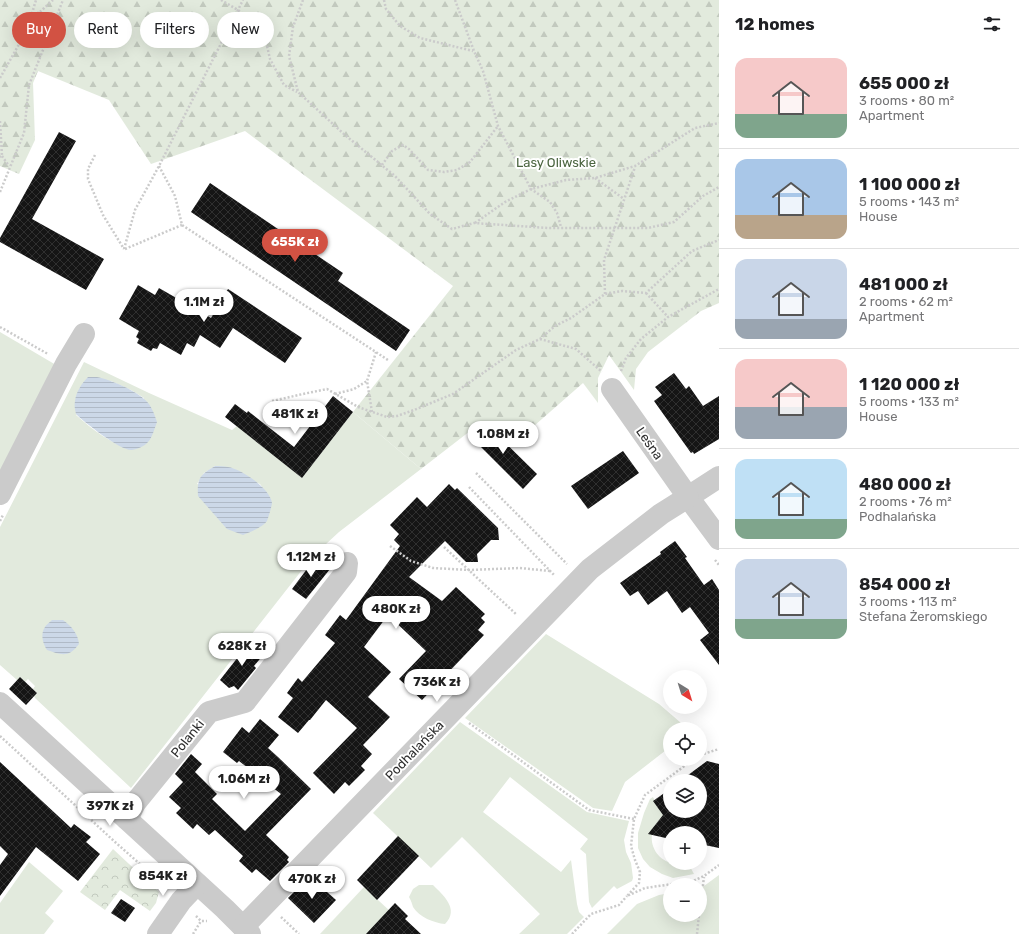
<!DOCTYPE html>
<html lang="en">
<head>
<meta charset="utf-8">
<style>
	body { margin:0; font-family:Rubik,sans-serif; background:#f2f2f2; color:#202124; height:100vh; display:flex; flex-direction:column; font-size:15px; white-space:nowrap }
	* { box-sizing:border-box; margin:0 }
	p { font-size:13px; color:#757577 }
	.icon { flex:none; width:22px; height:22px; fill:none; stroke:currentColor; stroke-width:2; stroke-linecap:round; stroke-linejoin:round }
	.map { position:relative; flex:1; overflow:hidden }
	.drawer { display:flex; flex-direction:column; background:#fff; width:300px }
	.drawer>* { flex:none }
	.guide { position:absolute; left:12px; top:12px; width:380px; height:36px; display:flex; gap:8px }
	.needle { width:26px; rotate:142deg }
	.controls { position:absolute; left:663px; top:670px; display:grid; gap:8px }
	.controls a { display:grid; place-items:center; width:44px; height:44px; border-radius:50%; background:#fff; box-shadow:0 4px 16px #0002; font-size:20px }
	.price { position:absolute; translate:-50% -34px; padding:0 9px; border-radius:14px; background:#fff; color:#222; font-size:13px; line-height:26px; filter:drop-shadow(0 1px 2px #0008) }
	.price::after { content:''; position:absolute; left:50%; top:24px; width:12px; height:9px; margin-left:-6px; background:inherit; clip-path:polygon(0 0,100% 0,50% 100%) }
	.price.active { background:#d25243; color:#fff }
	ul { padding:0; list-style:none }
	li { display:flex; align-items:center; gap:12px; height:100px; padding:0 16px }
	li+li { border-top:1px solid #e0e0e0 }
	li span { display:grid; place-items:center; flex:none; width:112px; height:80px; border-radius:12px; color:#555 }
	li>.icon { margin-inline-start:auto }
	span .icon { width:48px; height:48px; fill:#fffc; stroke-width:1 }
	li b { font-size:17px }
	h2 { display:flex; justify-content:space-between; align-items:center; height:48px; padding:0 16px; font-size:17px }
	.tag { padding:0 14px; border-radius:18px; background:#fff; box-shadow:0 4px 16px #0002; font-size:14px; line-height:36px }
	.tag.active { background:#d25243; color:#fff }
	main { display:flex; flex:1; min-height:0 }
	.map>svg:first-child { display:block }
	.grass { fill:#e2eadd; fill-rule:evenodd }
	.forest { fill:url(#forest-firs) }
	.park { fill:url(#park-crowns) }
	.water { fill:url(#water-rules) }
	.building { fill:url(#building-cross-hatch) }
	.lines { fill:none; stroke-linecap:round; stroke-linejoin:round }
	.path { stroke:#cbcbcb; stroke-width:2.5; stroke-dasharray:2 2; stroke-linecap:butt }
	.minor { stroke:#cbcbcb; stroke-width:22 }
	.labels { text-anchor:middle; stroke-width:4; stroke-linejoin:round; paint-order:stroke }
	.park-label { font-size:13px; fill:#4b6540; stroke:#fff }
	.street-label { font-size:13px; fill:#2e2e2e; stroke:#fff }
</style>
</head>
<body>
<main>
<div class="map">
<svg width="719" height="934" viewBox="0 0 719 934">
	<defs>
		<pattern id="forest-firs" width="22" height="20" patternUnits="userSpaceOnUse"><rect width="22" height="20" fill="#e2eadd"/><path d="M5 1l3.5 6h-7zM16 11l3.5 6h-7z" fill="#c2c9be"/></pattern>
		<pattern id="park-crowns" width="20" height="18" patternUnits="userSpaceOnUse"><rect width="20" height="18" fill="#e2eadd"/><path d="M2 6a3 3 0 1 1 6 0M12 15a3 3 0 1 1 6 0" fill="none" stroke="#c2c9be"/></pattern>
		<pattern id="water-rules" width="6" height="5" patternUnits="userSpaceOnUse"><rect width="6" height="5" fill="#ccd8e8"/><path d="M0 2.5h6" fill="none" stroke="#b0bac7"/></pattern>
		<pattern id="building-cross-hatch" width="8" height="8" patternUnits="userSpaceOnUse"><rect width="8" height="8" fill="#151515"/><path d="M0 0l8 8M0 8l8-8" fill="none" stroke="#2f2f2f"/></pattern>
	</defs>
	<rect width="100%" height="100%" fill="#fff"/>
	<g class="grass">
		<path d="M0,332L56,365L0,475Z"/>
		<path d="M84,362L149,393L232,430L237,426L302,478L353,412L421,469L339,532L313,556L131,788L35,698L34,696L37,693L33,689L35,686L28,679L25,682L20,677L17,680L0,665V527ZM111,381L131,390L144,398L131,450C110,443 92,429 76,415ZM215,466L260,484L270,498L197,484L204,473Z"/>
		<path d="M546,634L659,704L688,729H670V747L625,782L612,811L593,808L465,718Z"/>
		<path d="M460,722L587,812L629,821L624,840L626,852L631,863L633,878L632,881L617,889L614,886L592,908L589,902L586,854L580,849L588,839L510,777L483,812L561,872L571,860L577,904L579,912L584,917L567,934H519L540,914L462,837L431,868L373,813Z"/>
		<path d="M653,797L654,799V802L664,816C658,821 652,827 652,835C650,848 660,861 672,863C677,864 683,863 688,863L694,874L673,878L662,874L650,867L643,859L638,848V833L644,813L650,799Z"/>
		<path d="M29,862L63,891L45,913L54,921L44,934H0V903Z"/>
		<path d="M719,875V934H607L637,904L659,895L670,893V915H700V887L704,886Z"/>
		<path d="M419,885H433C443,895 460,909 445,924C434,923 419,917 413,907C412,904 411,900 409,897L413,889Z"/>
		<path d="M364,887L392,913L372,934H320Z"/>
	</g>
	<path class="forest" d="M0,0H719V303L701,311L648,352L636,369L634,390L609,355L598,378V403L583,383L510,447L483,421L421,469L353,412L453,286L245,131L151,164L109,100L38,71L33,83L35,140L19,174L0,166Z"/>
	<path class="park" d="M113,849L159,892L156,903L150,911L120,890L105,910L80,892Z"/>
	<g class="water">
		<path d="M88,377C91,377 94,377 97,377C109,379 134,390 143,398C151,404 154,413 157,422C155,427 152,438 148,442C145,446 136,450 131,450C120,450 85,423 76,414C75,410 74,405 75,401C76,392 82,383 88,377Z"/>
		<path d="M215,466C219,466 224,466 228,467C241,469 270,488 272,503C272,505 268,519 267,521C263,527 250,532 243,535L227,529L198,496C197,478 200,475 215,466Z"/>
		<path d="M52,620H63C71,626 78,633 79,644C69,658 61,655 47,650C43,644 40,634 45,627C46,625 50,622 52,620Z"/>
	</g>
	<g class="building">
		<path d="M59,132L76,141L32,219L104,259L86,290L0,242V238Z"/>
		<path d="M210,183L343,273L338,281L410,330L396,351L191,212Z"/>
		<path d="M138,285L155,295L159,288L211,318L228,289L302,338L285,363L233,328L220,348L200,335L194,347L187,343L181,355L160,343L157,349L153,348L151,351L137,343L139,339L136,337L139,331L119,319Z"/>
		<path d="M674,373L686,389L689,386L703,406L719,396V439L694,454L693,452L691,453L654,401L662,395L655,387Z"/>
		<path d="M333,396L353,412L302,478L225,417L235,404L247,413L248,411L294,447Z"/>
		<path d="M483,421L537,474L523,489L469,435Z"/>
		<path d="M623,451L639,473L588,509L571,486Z"/>
		<path d="M449,484L455,490L457,488L498,528L499,540H491L477,554L478,562H466L445,541L409,577L442,601L456,587L485,614L481,618L485,622L478,630L484,635L422,700L399,679L426,651L388,615L364,647L391,672L368,697L390,717L363,745L372,754L361,766L365,770L349,786L345,782L334,794L313,773L357,728L326,700L310,720H309L298,733L278,717L293,698L287,693L298,678L302,682L335,643L325,635L340,615L346,620L400,546L394,540L399,534L390,525L417,497L427,507Z"/>
		<path d="M675,541L687,557L685,558L704,585L712,579L719,590V665L700,640L709,633L690,607L682,613L667,591L648,605L638,591L630,596L620,583L661,554L660,552Z"/>
		<path d="M316,557L330,569L306,599L292,589Z"/>
		<path d="M249,643L264,654L254,666L256,668L238,690L234,686L229,688L220,680Z"/>
		<path d="M20,677L37,693L26,705L9,689Z"/>
		<path d="M260,719L279,735L268,748L278,757L311,789L266,835L289,857L287,860L289,862L270,881L256,869L252,873L239,861L243,856L215,830L209,835L197,824L193,829L176,813L181,808L169,797L183,782L175,774L191,754L202,764L195,772L217,794L212,799L245,831L281,794L239,761L237,763L223,752L242,727L249,733Z"/>
		<path d="M707,761L719,764V848L700,844V833H670V839L648,834L663,815L653,801L670,789V811H700V781H680Z"/>
		<path d="M0,762L71,828L74,824L91,837L86,842L100,854L78,881L36,847L0,896V865L8,854L0,846Z"/>
		<path d="M398,836L419,856L377,900L357,880Z"/>
		<path d="M307,879L315,887L318,884L336,900L314,923L288,898Z"/>
		<path d="M121,899L135,908L125,922L111,913Z"/>
		<path d="M395,903L408,916L405,919L421,934H366Z"/>
	</g>
	<g class="lines">
		<g class="path">
			<path d="M221,0L238,10L262,30L265,37L270,59L284,85L297,92"/>
			<path d="M303,0L293,27L289,56L298,92L345,135L395,176L430,214L452,229L474,223L548,228H648L674,222L703,196L719,187"/>
			<path d="M384,0L386,9L400,26L420,38L473,51"/>
			<path d="M455,0L474,51L483,71L498,126L531,189L550,202L557,213L561,227"/>
			<path d="M31,20L53,0"/>
			<path d="M0,78L27,30L36,0"/>
			<path d="M0,121L2,156L0,157"/>
			<path d="M95,155L88,169V179L103,215L124,249"/>
			<path d="M2,156L9,166"/>
			<path d="M382,165L392,151L403,145L409,149L428,170L444,172L457,170L470,162L498,126"/>
			<path d="M159,166L175,196L182,225L388,360"/>
			<path d="M595,178L624,199"/>
			<path d="M0,192L24,133L29,85L63,0"/>
			<path d="M475,223L505,202L531,189L566,180L595,178L635,166L695,128L719,123"/>
			<path d="M124,249L135,210L159,166L243,0"/>
			<path d="M125,249L182,225"/>
			<path d="M646,293L668,317"/>
			<path d="M605,294L604,260L635,167"/>
			<path d="M0,327L48,354"/>
			<path d="M540,339L576,349L602,372"/>
			<path d="M621,371L626,358L641,339L668,317L719,289"/>
			<path d="M335,394L354,389L367,381"/>
			<path d="M272,401L303,394L327,389L358,407L387,417L397,416L414,410L453,394L516,350L540,339L555,326L571,318L605,294L622,291L646,293L692,251L719,240"/>
			<path d="M372,412L367,381L376,352"/>
			<path d="M476,473L567,564"/>
			<path d="M469,487L555,576"/>
			<path d="M0,521L3,515"/>
			<path d="M390,546L411,561L433,568L469,570L520,568L550,571"/>
			<path d="M444,547L517,615"/>
			<path d="M715,560L719,565"/>
			<path d="M469,723L589,810L634,819"/>
			<path d="M0,736L115,842L166,887"/>
			<path d="M700,755L719,749"/>
			<path d="M694,759L645,795L634,819L631,846L635,860L640,872L639,883L627,896L645,888L693,881L704,876L719,865"/>
			<path d="M700,910L704,877"/>
			<path d="M196,916L201,921H207"/>
			<path d="M281,917L299,934"/>
			<path d="M193,934L201,921"/>
			<path d="M572,934L591,914L619,905L627,896"/>
			<path d="M697,934L699,915"/>
		</g>
		<g class="minor">
			<path d="M719,477L688,497L719,539"/>
			<path d="M0,494L66,364L84,334"/>
			<path d="M0,703L225,909L250,934"/>
			<path d="M127,819L135,803L209,712L245,702L346,572L347,563"/>
			<path d="M243,927L590,569L661,514L688,497L612,389"/>
			<path d="M158,934L181,901L197,884"/>
		</g>
	</g>
	<g class="labels">
		<g class="park-label">
			<text x="556" y="167">Lasy Oliwskie</text>
		</g>
		<g class="street-label">
			<text transform="translate(650 443) rotate(55)" y="5">Leśna</text>
			<text transform="translate(187 738) rotate(-51)" y="5">Polanki</text>
			<text transform="translate(414 750) rotate(-46)" y="5">Podhalańska</text>
		</g>
	</g>
</svg>
<div class="controls">
<a><svg class="needle" viewBox="-14 -14 28 28"><path d="M0-13l5 13h-10z" fill="#e53935"/><path d="M0 13l5-13h-10z" fill="#757577"/></svg></a>
<a><svg class="icon" aria-label="locate" viewBox="0 0 24 24"><circle cx="12" cy="12" r="6"/><path d="M12 2v4M12 18v4M2 12h4M18 12h4"/></svg></a>
<a><svg class="icon" aria-label="layers" viewBox="0 0 24 24"><path d="M12 4l9 5-9 5-9-5zM3 14l9 5 9-5"/></svg></a>
<a>+</a>
<a>−</a>
</div>
<b class="price active" style="left:295px;top:263px">655K zł</b>
<b class="price" style="left:204px;top:323px">1.1M zł</b>
<b class="price" style="left:295px;top:435px">481K zł</b>
<b class="price" style="left:503px;top:455px">1.08M zł</b>
<b class="price" style="left:311px;top:578px">1.12M zł</b>
<b class="price" style="left:396px;top:630px">480K zł</b>
<b class="price" style="left:242px;top:667px">628K zł</b>
<b class="price" style="left:437px;top:703px">736K zł</b>
<b class="price" style="left:244px;top:800px">1.06M zł</b>
<b class="price" style="left:110px;top:827px">397K zł</b>
<b class="price" style="left:163px;top:897px">854K zł</b>
<b class="price" style="left:312px;top:900px">470K zł</b>
<div class="guide">
<a class="tag active">Buy</a>
<a class="tag">Rent</a>
<a class="tag">Filters</a>
<a class="tag">New</a>
</div>
</div>
<section class="drawer">
<h2>12 homes<svg class="icon" aria-label="filters" viewBox="0 0 24 24"><path d="M4 7h16M4 17h16"/><circle cx="9" cy="7" r="2"/><circle cx="15" cy="17" r="2"/></svg></h2>
<ul>
<li><span style="background:linear-gradient(#f6c9c9 70%,#7fa58c 0)"><svg class="icon" aria-label="home" viewBox="0 0 24 24"><path d="M3 11l9-7 9 7M6 9v11h12V9"/></svg></span><div><b>655 000 zł</b><p>3 rooms · 80 m²</p><p>Apartment</p></div></li>
<li><span style="background:linear-gradient(#a9c7e8 70%,#b9a48a 0)"><svg class="icon" aria-label="home" viewBox="0 0 24 24"><path d="M3 11l9-7 9 7M6 9v11h12V9"/></svg></span><div><b>1 100 000 zł</b><p>5 rooms · 143 m²</p><p>House</p></div></li>
<li><span style="background:linear-gradient(#c9d6e8 75%,#9aa5b1 0)"><svg class="icon" aria-label="home" viewBox="0 0 24 24"><path d="M3 11l9-7 9 7M6 9v11h12V9"/></svg></span><div><b>481 000 zł</b><p>2 rooms · 62 m²</p><p>Apartment</p></div></li>
<li><span style="background:linear-gradient(#f6c9c9 60%,#9aa5b1 0)"><svg class="icon" aria-label="home" viewBox="0 0 24 24"><path d="M3 11l9-7 9 7M6 9v11h12V9"/></svg></span><div><b>1 120 000 zł</b><p>5 rooms · 133 m²</p><p>House</p></div></li>
<li><span style="background:linear-gradient(#bfe0f5 75%,#7fa58c 0)"><svg class="icon" aria-label="home" viewBox="0 0 24 24"><path d="M3 11l9-7 9 7M6 9v11h12V9"/></svg></span><div><b>480 000 zł</b><p>2 rooms · 76 m²</p><p>Podhalańska</p></div></li>
<li><span style="background:linear-gradient(#c9d6e8 75%,#7fa58c 0)"><svg class="icon" aria-label="home" viewBox="0 0 24 24"><path d="M3 11l9-7 9 7M6 9v11h12V9"/></svg></span><div><b>854 000 zł</b><p>3 rooms · 113 m²</p><p>Stefana Żeromskiego</p></div></li>
</ul>
</section>
</main>
</body>
</html>
